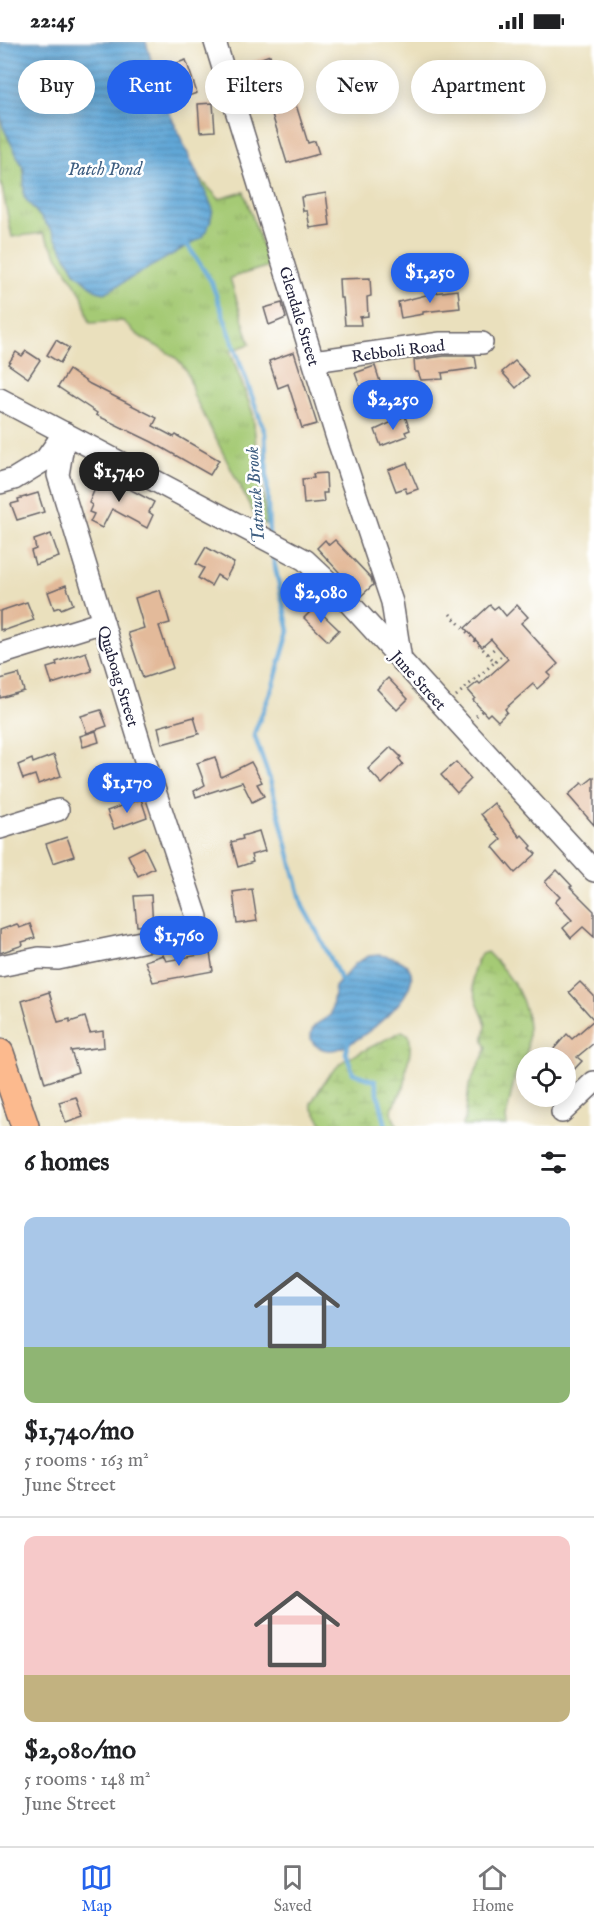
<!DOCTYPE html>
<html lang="en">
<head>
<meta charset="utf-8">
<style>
	body { margin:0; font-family:"IM FELL English",serif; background:#f2f2f2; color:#202124; height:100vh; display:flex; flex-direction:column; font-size:22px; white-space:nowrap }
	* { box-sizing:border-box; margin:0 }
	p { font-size:20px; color:#757577 }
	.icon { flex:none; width:33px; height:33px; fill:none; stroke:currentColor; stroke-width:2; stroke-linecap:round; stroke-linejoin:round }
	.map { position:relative; height:1084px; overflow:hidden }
	.details { display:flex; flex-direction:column; background:#fff; flex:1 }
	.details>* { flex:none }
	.banner { position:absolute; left:18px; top:18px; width:558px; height:54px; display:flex; gap:12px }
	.tools { position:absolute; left:516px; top:1005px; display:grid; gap:12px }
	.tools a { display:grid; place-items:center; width:60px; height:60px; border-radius:50%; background:#fff; box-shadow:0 3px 15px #0003; font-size:30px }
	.price { position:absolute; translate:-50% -51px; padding:0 14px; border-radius:21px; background:#2563eb; color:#fff; font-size:20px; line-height:39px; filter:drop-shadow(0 2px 3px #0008) }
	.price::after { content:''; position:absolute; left:50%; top:36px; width:18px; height:14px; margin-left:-9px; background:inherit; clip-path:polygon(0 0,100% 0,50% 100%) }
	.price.on { background:#222; color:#fff }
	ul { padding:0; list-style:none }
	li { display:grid; align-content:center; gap:12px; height:318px; padding:0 24px }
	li+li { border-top:2px solid #e0e0e0 }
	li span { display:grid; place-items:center; height:186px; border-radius:12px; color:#555 }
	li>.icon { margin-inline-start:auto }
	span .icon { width:108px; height:108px; fill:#fffc; stroke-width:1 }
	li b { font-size:26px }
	h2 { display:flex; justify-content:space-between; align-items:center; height:72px; padding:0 24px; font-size:26px }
	.chip { padding:0 21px; border-radius:27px; background:#fff; box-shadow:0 3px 15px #0003; font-size:21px; line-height:54px }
	.chip.on { background:#2563eb; color:#fff }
	.status { display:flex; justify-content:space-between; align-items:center; height:42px; padding:0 30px; background:#fff; direction:ltr }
	.status svg { height:16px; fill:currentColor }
	.menu { display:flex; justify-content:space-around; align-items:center; height:84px; border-top:2px solid #e0e0e0; background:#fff; font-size:16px; color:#757577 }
	.menu a { display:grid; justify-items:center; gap:3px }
	.menu .on { color:#2563eb }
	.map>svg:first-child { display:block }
	.wetland { fill:url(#wetland-marsh); stroke:#647658; stroke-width:1.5 }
	.park { fill:url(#park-tufts); stroke:#647658; stroke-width:1.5 }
	.water { fill:url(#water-rules); stroke:#426489; stroke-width:1.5 }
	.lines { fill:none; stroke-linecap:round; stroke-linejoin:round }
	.stream { stroke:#61a7d7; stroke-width:4.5 }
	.building { fill:#e3ba9a }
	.minor-casing { stroke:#686468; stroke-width:24 }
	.major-casing { stroke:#686468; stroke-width:30 }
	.path { stroke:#686468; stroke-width:3; stroke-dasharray:1.5 4.5; stroke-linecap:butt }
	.minor { stroke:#fff; stroke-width:21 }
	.major { stroke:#fcba8e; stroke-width:27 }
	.labels { text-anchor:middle; stroke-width:5; stroke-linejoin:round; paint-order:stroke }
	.street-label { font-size:16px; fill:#22223b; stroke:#fff }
	.water-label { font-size:18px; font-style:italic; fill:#3e5e81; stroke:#fff }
</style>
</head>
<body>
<div class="status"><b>22:45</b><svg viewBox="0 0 49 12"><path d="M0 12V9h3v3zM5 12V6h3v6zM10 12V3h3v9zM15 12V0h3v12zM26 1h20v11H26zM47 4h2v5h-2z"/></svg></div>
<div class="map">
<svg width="594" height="1084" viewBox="0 0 594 1084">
	<defs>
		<pattern id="wetland-marsh" width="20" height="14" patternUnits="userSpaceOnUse" patternTransform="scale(1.5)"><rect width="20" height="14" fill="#a5ca74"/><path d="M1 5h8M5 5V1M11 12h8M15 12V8" fill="none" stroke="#8ead65"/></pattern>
		<pattern id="park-tufts" width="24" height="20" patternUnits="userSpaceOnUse" patternTransform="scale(1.5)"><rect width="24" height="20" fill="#a5ca74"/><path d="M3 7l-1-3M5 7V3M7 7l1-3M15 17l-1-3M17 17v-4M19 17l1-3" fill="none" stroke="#8ead65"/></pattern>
		<pattern id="water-rules" width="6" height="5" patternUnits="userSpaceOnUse" patternTransform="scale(1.5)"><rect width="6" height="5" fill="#61a7d7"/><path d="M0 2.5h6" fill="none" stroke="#5088b0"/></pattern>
	</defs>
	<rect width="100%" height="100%" fill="#fff"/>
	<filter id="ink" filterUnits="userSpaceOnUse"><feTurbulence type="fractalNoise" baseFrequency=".0167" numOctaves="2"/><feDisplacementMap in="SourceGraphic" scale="12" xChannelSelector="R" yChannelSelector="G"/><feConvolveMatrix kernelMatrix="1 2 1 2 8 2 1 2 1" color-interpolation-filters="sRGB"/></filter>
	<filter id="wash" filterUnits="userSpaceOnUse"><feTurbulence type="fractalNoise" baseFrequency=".008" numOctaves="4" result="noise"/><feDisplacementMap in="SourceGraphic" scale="24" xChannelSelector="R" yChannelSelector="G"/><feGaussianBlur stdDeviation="1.35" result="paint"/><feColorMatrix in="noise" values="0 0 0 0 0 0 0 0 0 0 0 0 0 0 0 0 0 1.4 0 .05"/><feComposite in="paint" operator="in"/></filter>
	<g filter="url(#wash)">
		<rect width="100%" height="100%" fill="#eae0bd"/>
		<g class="wetland">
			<path d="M487,910C512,935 530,959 528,995C527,1001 528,1008 526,1013C524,1021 518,1026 515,1034L506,1076L507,1084H462L465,1077L469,1043L487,1006C480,994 486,994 486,983C485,979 483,974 481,970C472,946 467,935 481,912Z"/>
			<path d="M402,989L409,993C412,1005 410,1015 406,1026C405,1031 406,1036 405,1041C401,1059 383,1063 398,1084H324L312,1066L311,1061L328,1034L343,1019Z"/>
		</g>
		<path class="park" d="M0,0L149,31L196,132L219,157L244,150L269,224L230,236L250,302L230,309L253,372L258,425L267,483L257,478L193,352C187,313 169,313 141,295C134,291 129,284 123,279L90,281L82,253L43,191L12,195L0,136Z"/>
		<g class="water">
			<path d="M0,0H146L160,50L213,167L210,181L203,195L105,251L97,249L76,231L51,188L24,155V128L3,85L0,71Z"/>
			<path d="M380,913C390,915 403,917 409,926C425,950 359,1002 337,1007C324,1010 305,1004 313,986C316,980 326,978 331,972L335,945L356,921L369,914Z"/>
		</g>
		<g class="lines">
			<g class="stream">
				<path d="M185,199L211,239L265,391L269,492"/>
				<path d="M271,506L289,589L273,644L254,692L270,738L303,865L320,895L344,944"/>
				<path d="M349,997L346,1011L353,1031L375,1039L386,1084"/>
			</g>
		</g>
		<g id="blocks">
			<g class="building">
				<path d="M270,13L272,20L278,18L292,50L308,101L315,99L319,112L287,121L263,43L260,45L251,20Z"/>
				<path d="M186,18L197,51L179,57L168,24Z"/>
				<path d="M213,61L215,89L200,90L198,62Z"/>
				<path d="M326,151L330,183L310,186L307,169H303L301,155Z"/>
				<path d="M370,236L371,254L367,255L368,274L360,275L361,283H345L343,256H340L339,237Z"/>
				<path d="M458,248L460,266L423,270V272L401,276L398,260L434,251Z"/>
				<path d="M282,261L286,276L269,283L264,266Z"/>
				<path d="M56,298L69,306L60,321L47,313Z"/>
				<path d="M26,309L40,318L28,336L8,322L16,310L22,314Z"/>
				<path d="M294,310L317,382L302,386L288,342L278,346L269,319Z"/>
				<path d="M444,314H475L477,326L442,331L443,337L421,338L418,330H415L414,318Z"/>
				<path d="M515,319L529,334L516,346L502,330Z"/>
				<path d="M375,324L382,346L363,353L355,331Z"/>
				<path d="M69,328L90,342L157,376L153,384L174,395L176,393L219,418L210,433L152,400L96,373L97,371L58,345Z"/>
				<path d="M405,374L410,388L405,390L407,394L381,404L375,388Z"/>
				<path d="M407,421L418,447L407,451L405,446L396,449L388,428Z"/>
				<path d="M326,431L327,451H323L324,460L304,462L302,437L314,436L313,432Z"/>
				<path d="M101,432L154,460L149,470L153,473L147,486L112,467L102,486L90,480L94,472L89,470L92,463L89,461Z"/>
				<path d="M38,451L44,470L17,478L11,462L19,460L18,457Z"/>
				<path d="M51,492L59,515L35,523L31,509L36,507L34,498Z"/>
				<path d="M325,498L329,503L335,498L371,536L373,543L361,554L317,506Z"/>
				<path d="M206,505L234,521L225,538L217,533L211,544L198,536L204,526L196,522Z"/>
				<path d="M66,543L73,562L61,567L60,565L54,567L48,550Z"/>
				<path d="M160,548L170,581L159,584L173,626L143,636L128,591L144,586L135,556Z"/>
				<path d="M27,560L34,578L3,589V587L0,588V569Z"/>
				<path d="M490,563L494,567L498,564L506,574L517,563L528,575L521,581L558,622L548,631L551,634L537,647L533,642L505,667L507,670L498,679L490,671L487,674L473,658L475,656L468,648L478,640L480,642L508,617L491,597L482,605L465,586Z"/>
				<path d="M315,565L339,588L328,599L304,576Z"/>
				<path d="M86,610L92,629L52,642L47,626L57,623L56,620Z"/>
				<path d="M19,632L24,649L0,656V637Z"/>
				<path d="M388,636L408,657L397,668L377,647Z"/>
				<path d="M101,668L107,684L87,691L81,674Z"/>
				<path d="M194,675L199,692L162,702L158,685Z"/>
				<path d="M96,689L99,700L83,705L80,694Z"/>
				<path d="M391,705L401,715L399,717L403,722L382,742L368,727Z"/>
				<path d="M54,713L61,734L38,742L35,733L23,737L18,723L32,717L33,721Z"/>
				<path d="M215,715L221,735L251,720L262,740L257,742L264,754L252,760L242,740L196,755L194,749L205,743L197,721Z"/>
				<path d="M456,720L471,737L457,751L441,733Z"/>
				<path d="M594,735V783L568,753L582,741L584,743Z"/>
				<path d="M141,757L147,775L114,787L107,769Z"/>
				<path d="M494,761L520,795L522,793L532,804L530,806L536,812L515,831L493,805L501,798L481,772Z"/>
				<path d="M259,789L265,809L251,813L253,820L238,825L231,800L243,797L242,794Z"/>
				<path d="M67,795L74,814L53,821L46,802Z"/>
				<path d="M144,805L154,826L138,834L128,813Z"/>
				<path d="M557,828L572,844L570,845L594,869V895L583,885L571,896L563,886L572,878L555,860L560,855L545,840Z"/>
				<path d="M252,847L257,879L237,882L233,850Z"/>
				<path d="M151,853L153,883L137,884L134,854Z"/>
				<path d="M17,882L19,886L30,882L35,896L22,900L23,903L0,911V888Z"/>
				<path d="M210,911L213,929L153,940L145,919L163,913L166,919Z"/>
				<path d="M580,940L594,954V978L569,950Z"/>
				<path d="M49,950L58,980L70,977V980L85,975L90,991L103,989L104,1005L71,1009L78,1030L45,1041L22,959Z"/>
				<path d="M594,978V1001L577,1015L582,1019L566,1036V1016H557L551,1010L567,992L572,997Z"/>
				<path d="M76,1055L83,1075L66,1081L59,1060Z"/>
			</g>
		</g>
	</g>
	<g filter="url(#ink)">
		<use href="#blocks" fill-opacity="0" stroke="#686468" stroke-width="1.5"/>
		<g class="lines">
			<defs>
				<g id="minor">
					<path d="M215,0L336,393L392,560L401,618"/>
					<path d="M314,319L441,301H482"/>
					<path d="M0,357L305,518L339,550L594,829"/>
					<path d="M65,391L58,433L149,731L197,875"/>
					<path d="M0,441L14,437L45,418L62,394"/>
					<path d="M0,612L103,580"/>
					<path d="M0,786L58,768"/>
					<path d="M0,924L39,916L58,917L151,898"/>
					<path d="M562,1070L594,1040"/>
				</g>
				<path id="major" d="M0,1011L25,1084"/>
			</defs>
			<use href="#minor" class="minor-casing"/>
			<use href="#major" class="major-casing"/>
			<g class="path">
				<path d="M450,572L495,620L503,612"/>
				<path d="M488,612L496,605"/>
				<path d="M456,654L495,620"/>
				<path d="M476,674L482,669"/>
			</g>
			<use href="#minor" class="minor"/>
			<use href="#major" class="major"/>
		</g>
	</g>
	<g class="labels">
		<g class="street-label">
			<text transform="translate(300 274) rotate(73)" y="6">Glendale Street</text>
			<text transform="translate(398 308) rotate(-7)" y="6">Rebboli Road</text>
			<text transform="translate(119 634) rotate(73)" y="6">Quaboag Street</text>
			<text transform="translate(419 638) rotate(48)" y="6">June Street</text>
		</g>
		<g class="water-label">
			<text x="105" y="133">Patch Pond</text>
			<text transform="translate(255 453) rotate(-94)" y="6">Tatnuck Brook</text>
		</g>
	</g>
</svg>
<div class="tools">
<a><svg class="icon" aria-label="locate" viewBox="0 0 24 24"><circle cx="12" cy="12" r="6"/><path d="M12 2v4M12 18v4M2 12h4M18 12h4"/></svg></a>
</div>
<b class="price" style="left:430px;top:262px">$1,250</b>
<b class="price" style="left:393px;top:389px">$2,250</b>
<b class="price on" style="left:119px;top:461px">$1,740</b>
<b class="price" style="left:321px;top:582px">$2,080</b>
<b class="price" style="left:127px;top:772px">$1,170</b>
<b class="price" style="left:179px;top:925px">$1,760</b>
<div class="banner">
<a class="chip">Buy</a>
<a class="chip on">Rent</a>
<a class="chip">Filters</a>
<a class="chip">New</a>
<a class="chip">Apartment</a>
</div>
</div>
<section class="details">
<h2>6 homes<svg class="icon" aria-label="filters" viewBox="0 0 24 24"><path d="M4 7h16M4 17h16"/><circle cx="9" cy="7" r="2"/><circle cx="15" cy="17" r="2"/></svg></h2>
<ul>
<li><span style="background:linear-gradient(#a9c7e8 70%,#8fb573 0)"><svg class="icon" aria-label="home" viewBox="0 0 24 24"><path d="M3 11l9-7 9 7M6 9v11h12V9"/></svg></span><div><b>$1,740/mo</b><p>5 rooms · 163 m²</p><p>June Street</p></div></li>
<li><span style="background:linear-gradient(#f6c9c9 75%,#c2b280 0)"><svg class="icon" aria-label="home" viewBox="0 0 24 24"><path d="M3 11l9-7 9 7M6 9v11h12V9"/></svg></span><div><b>$2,080/mo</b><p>5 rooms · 148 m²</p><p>June Street</p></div></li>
</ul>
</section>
<nav class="menu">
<a class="on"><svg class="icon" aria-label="map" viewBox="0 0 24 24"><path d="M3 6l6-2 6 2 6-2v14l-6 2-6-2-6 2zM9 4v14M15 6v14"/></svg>Map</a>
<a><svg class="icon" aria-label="saved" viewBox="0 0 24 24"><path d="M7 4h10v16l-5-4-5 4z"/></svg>Saved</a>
<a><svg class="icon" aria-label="home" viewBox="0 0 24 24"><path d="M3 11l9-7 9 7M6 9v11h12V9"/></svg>Home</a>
</nav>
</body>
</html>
